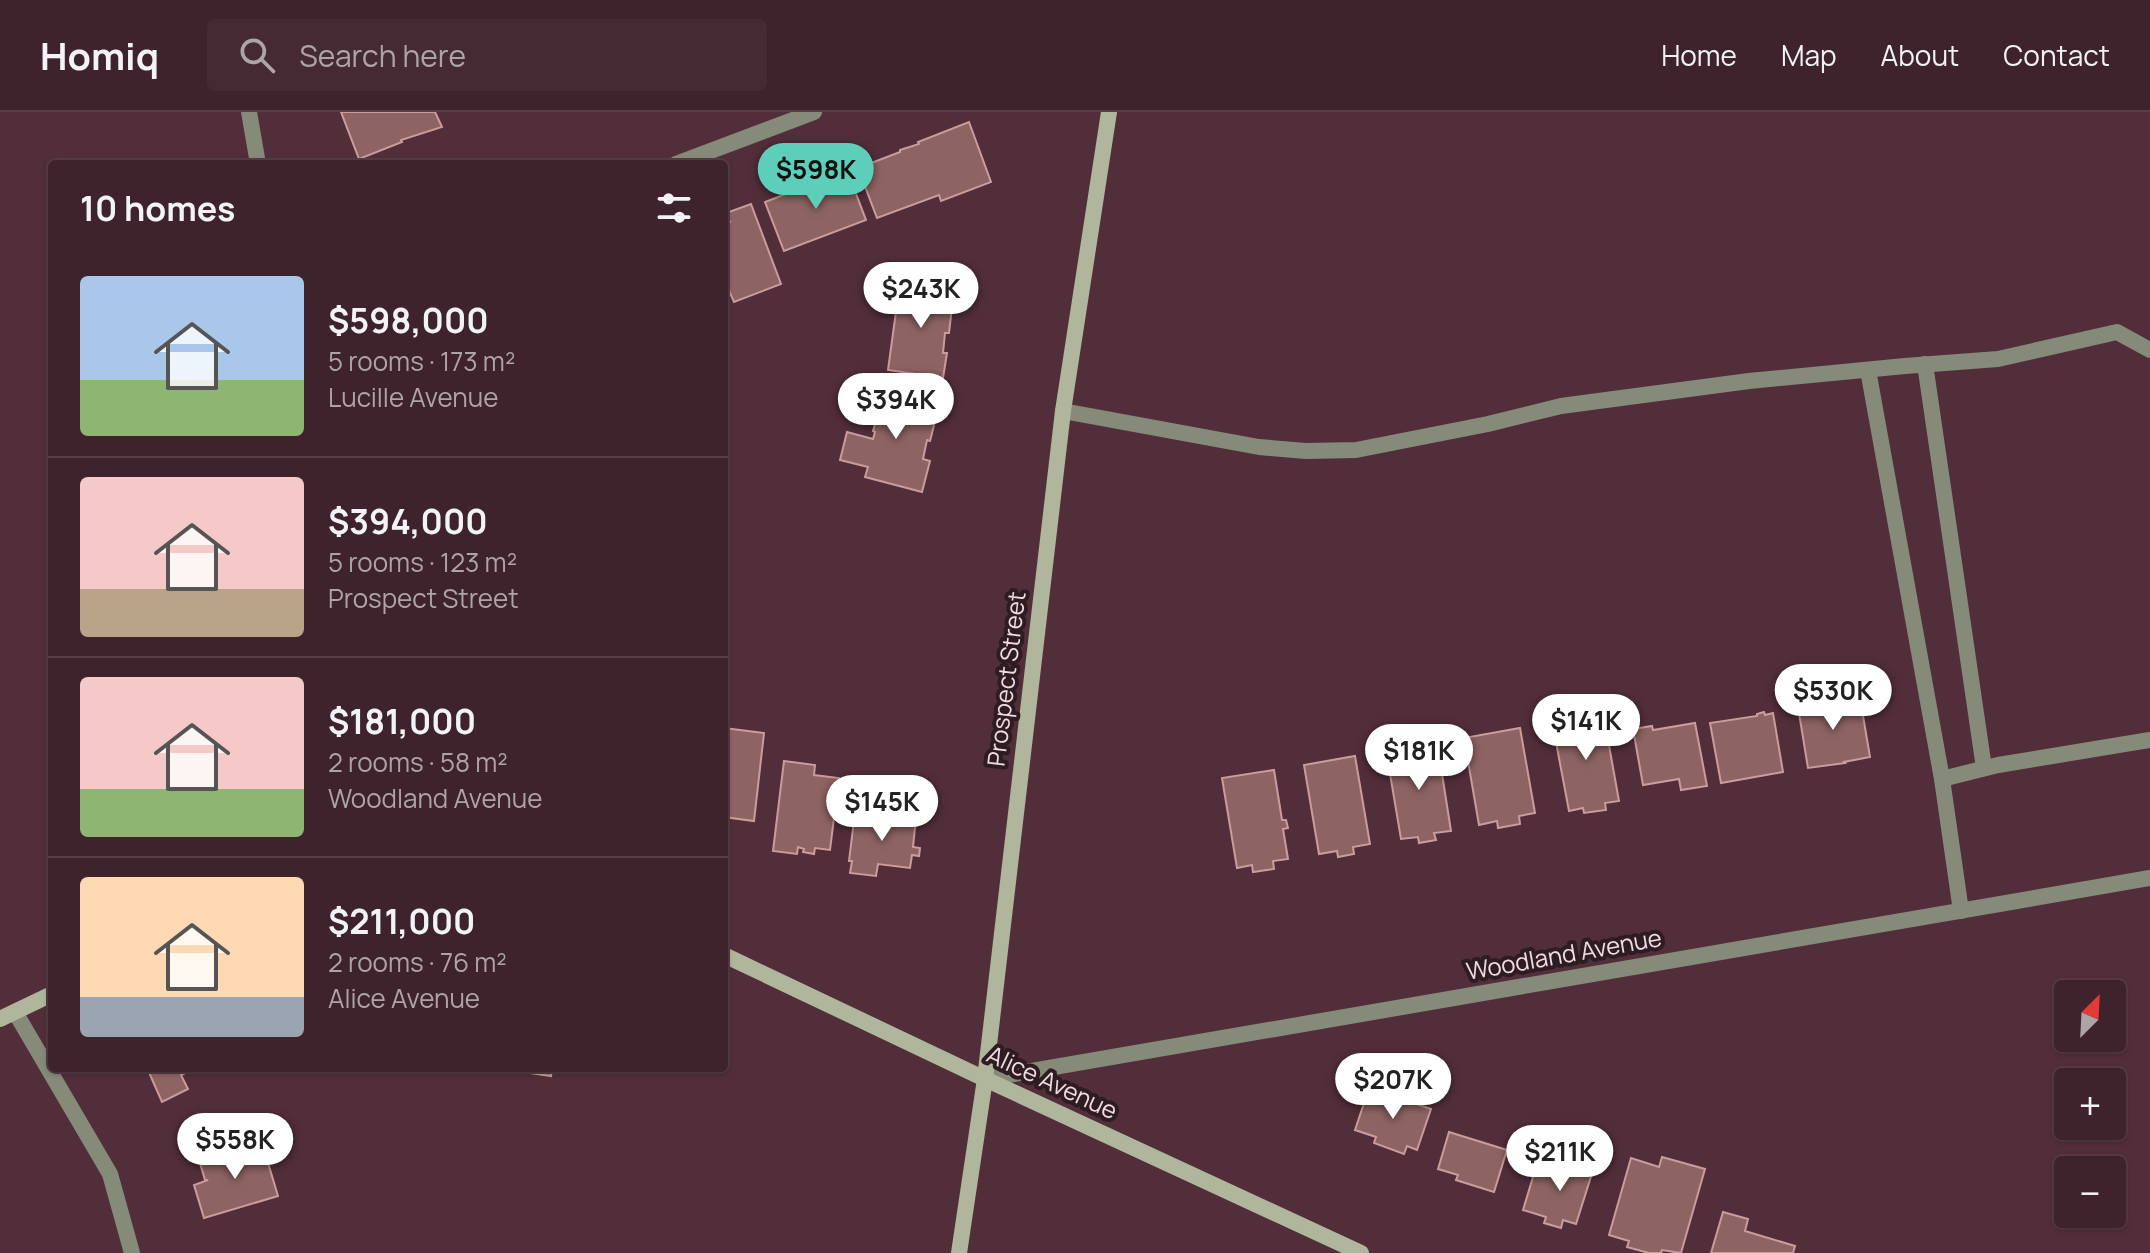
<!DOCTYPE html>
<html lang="en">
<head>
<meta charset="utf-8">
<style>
	body { margin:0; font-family:Manrope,sans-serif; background:#452a34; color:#f1f3f6; height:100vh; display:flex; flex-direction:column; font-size:30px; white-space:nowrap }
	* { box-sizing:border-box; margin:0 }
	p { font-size:26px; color:#ada4a9 }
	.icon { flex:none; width:44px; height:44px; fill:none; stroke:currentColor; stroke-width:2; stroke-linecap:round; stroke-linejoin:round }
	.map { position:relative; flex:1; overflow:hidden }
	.side { position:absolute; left:48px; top:48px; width:680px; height:912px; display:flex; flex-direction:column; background:#3e222c; border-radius:8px; box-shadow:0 2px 6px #0004,0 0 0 2px #573f48 }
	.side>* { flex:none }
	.needle { width:52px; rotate:24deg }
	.tools { position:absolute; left:2054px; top:868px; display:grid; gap:16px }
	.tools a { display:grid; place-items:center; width:72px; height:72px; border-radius:8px; background:#3e222c; box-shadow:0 2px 6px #0004,0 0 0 2px #573f48; font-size:40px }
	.price { position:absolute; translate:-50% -68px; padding:0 18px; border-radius:28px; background:#fff; color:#222; font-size:26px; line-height:52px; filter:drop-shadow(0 2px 4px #0008) }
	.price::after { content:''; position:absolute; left:50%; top:48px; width:24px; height:18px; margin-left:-12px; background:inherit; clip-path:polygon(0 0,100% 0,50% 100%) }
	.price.on { background:#5dceb9; color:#111 }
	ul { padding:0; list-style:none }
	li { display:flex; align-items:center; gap:24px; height:200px; padding:0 32px }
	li+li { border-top:2px solid #573f48 }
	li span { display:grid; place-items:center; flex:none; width:224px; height:160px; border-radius:8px; color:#555 }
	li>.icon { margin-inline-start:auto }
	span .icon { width:96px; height:96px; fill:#fffc; stroke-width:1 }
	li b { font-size:34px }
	h2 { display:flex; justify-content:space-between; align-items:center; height:96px; padding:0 32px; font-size:34px }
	header { display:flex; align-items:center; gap:48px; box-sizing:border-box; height:112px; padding:0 40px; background:#3e222c; border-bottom:2px solid #573f48 }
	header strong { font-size:38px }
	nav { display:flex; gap:44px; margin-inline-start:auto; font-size:28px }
	.search { width:560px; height:72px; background:#452a34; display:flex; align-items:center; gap:20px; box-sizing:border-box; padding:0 28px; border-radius:8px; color:#ada4a9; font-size:30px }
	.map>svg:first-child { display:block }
	.building { fill:#8e6363; stroke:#cb9c9b; stroke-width:2 }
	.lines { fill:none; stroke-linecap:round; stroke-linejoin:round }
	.lane { stroke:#858a79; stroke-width:16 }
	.street { stroke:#858a79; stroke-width:16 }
	.secondary { stroke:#afb69b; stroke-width:16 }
	.labels { text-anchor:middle; stroke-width:8; stroke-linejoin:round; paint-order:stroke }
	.street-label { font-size:24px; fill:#f2dae0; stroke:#2d1c21 }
</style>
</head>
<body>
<header>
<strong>Homiq</strong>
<div class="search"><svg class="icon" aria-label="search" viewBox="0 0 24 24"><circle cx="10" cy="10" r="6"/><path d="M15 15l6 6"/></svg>Search here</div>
<nav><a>Home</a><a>Map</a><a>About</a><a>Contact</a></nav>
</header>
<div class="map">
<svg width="2150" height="1141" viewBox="0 0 2150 1141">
	<rect width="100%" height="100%" fill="#522e3a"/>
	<g class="building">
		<path d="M341,0H435L442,15L401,28L402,30L359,47Z"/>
		<path d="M969,10L991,70L941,89L939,83L877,106L858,56L900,40V38L919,32L918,30Z"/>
		<path d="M847,58L866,108L784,139L765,90Z"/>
		<path d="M751,92L781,172L734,190L724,167V112L730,110L726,101Z"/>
		<path d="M900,170L954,177L949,221H945L943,241H947L943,266L888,258Z"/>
		<path d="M886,276L940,290L930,329L927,328L923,347L930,349L922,380L865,365L868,355L840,348L847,320L873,327L875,320L873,319Z"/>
		<path d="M1813,585L1814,593L1860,586L1870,645L1844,650L1845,651L1808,656L1798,595H1803L1801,587Z"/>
		<path d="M1603,600L1619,689L1605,691L1606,698L1584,701L1583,696L1569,699L1552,609Z"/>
		<path d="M1764,600L1765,603L1773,601L1783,660L1721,671L1710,611L1757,604V602Z"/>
		<path d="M1695,611L1707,674L1681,678L1679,667L1643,673L1633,617L1652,614L1653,618Z"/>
		<path d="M724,616L764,621L754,709L724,705Z"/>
		<path d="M1520,616L1535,701L1519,704L1520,712L1498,716L1497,709L1479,713L1464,626Z"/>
		<path d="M1437,630L1451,719L1434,721L1436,728L1419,731L1418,725L1401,727L1386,638Z"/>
		<path d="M1355,644L1370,732L1353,735L1354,742L1338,745L1337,739L1319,742L1304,653Z"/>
		<path d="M784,649L815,653L814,663L839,666L830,738L815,736L814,742L803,740L804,737L798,735L797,742L773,739Z"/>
		<path d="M1274,658L1282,708H1286L1288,716L1283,717L1288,747L1273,749L1274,757L1253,760L1252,753L1237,756L1222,666Z"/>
		<path d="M855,700L916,706L913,735L920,736L919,744L912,743L910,756L878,752L876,764L850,761L852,749H849Z"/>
		<path d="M147,956H196L181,963L188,977L162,990Z"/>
		<path d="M496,956H573V960L552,957L551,964Z"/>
		<path d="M1369,976L1431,997L1417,1038L1407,1034L1404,1042L1374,1031L1376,1025L1355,1018Z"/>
		<path d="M1449,1020L1507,1038L1494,1080L1456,1068L1458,1063L1438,1057Z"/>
		<path d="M263,1034L278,1084L204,1106L194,1073L208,1068H205L200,1051H203L202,1048L243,1035L244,1040Z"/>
		<path d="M1571,1045L1595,1052L1576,1112L1563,1108L1561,1116L1544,1111L1546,1105L1523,1098L1536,1055L1565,1064V1062L1561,1060L1563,1053L1568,1054Z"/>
		<path d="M1662,1045L1705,1057L1681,1141L1662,1138L1661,1141H1649L1627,1135L1629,1129L1609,1123L1631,1046L1659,1055Z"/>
		<path d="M1723,1100L1748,1107L1745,1119L1795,1134L1793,1141H1711Z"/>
	</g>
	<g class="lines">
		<g class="lane">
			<path d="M1925,252L1984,656"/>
			<path d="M1868,258L1942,667L1998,653L2150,628"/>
			<path d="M1063,299L1259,335L1306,339L1356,338L1488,312L1561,294L1749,269L1905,254L1998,247L2117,220L2150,238"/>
			<path d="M1942,667L1961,799"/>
		</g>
		<g class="street">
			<path d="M249,0L258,52"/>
			<path d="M676,52L814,0"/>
			<path d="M15,900L110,1062L132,1141"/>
			<path d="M985,967L2150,766"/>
		</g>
		<g class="secondary">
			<path d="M724,843L985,967L1361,1141"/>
			<path d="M0,907L52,882"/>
			<path d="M959,1141L985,967L1063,299L1109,0"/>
		</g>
	</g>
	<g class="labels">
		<g class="street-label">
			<text transform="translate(1007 567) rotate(-83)" y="8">Prospect Street</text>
			<text transform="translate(1564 843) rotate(-10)" y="8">Woodland Avenue</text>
			<text transform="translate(1052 971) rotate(25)" y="8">Alice Avenue</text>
		</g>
	</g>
</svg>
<div class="tools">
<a><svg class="needle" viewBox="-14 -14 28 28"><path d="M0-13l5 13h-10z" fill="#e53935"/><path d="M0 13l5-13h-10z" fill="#ada4a9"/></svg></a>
<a>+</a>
<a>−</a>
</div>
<b class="price on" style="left:816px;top:99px">$598K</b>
<b class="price" style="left:921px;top:218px">$243K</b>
<b class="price" style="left:896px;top:329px">$394K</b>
<b class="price" style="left:1833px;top:620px">$530K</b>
<b class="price" style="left:1586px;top:650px">$141K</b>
<b class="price" style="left:1419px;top:680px">$181K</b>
<b class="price" style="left:882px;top:731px">$145K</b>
<b class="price" style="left:1393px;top:1009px">$207K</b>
<b class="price" style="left:235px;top:1069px">$558K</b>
<b class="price" style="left:1560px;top:1081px">$211K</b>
<section class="side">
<h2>10 homes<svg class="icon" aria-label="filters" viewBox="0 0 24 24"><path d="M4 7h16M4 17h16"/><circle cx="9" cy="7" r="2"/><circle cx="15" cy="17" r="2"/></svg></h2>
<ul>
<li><span style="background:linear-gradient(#a9c7e8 65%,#8fb573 0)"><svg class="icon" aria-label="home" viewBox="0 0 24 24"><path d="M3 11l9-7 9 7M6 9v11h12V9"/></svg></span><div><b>$598,000</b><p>5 rooms · 173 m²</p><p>Lucille Avenue</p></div></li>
<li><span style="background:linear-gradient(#f6c9c9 70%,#b9a48a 0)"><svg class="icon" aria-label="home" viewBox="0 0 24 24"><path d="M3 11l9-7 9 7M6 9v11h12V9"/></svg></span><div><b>$394,000</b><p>5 rooms · 123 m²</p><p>Prospect Street</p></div></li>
<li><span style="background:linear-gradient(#f6c9c9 70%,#8fb573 0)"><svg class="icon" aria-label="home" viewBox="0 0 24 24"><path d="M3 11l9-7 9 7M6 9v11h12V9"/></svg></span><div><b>$181,000</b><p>2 rooms · 58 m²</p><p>Woodland Avenue</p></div></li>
<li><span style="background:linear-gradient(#ffd9b3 75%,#9aa5b1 0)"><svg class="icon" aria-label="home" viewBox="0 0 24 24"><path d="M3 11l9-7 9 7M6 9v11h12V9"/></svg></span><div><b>$211,000</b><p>2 rooms · 76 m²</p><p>Alice Avenue</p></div></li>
</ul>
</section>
</div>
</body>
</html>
